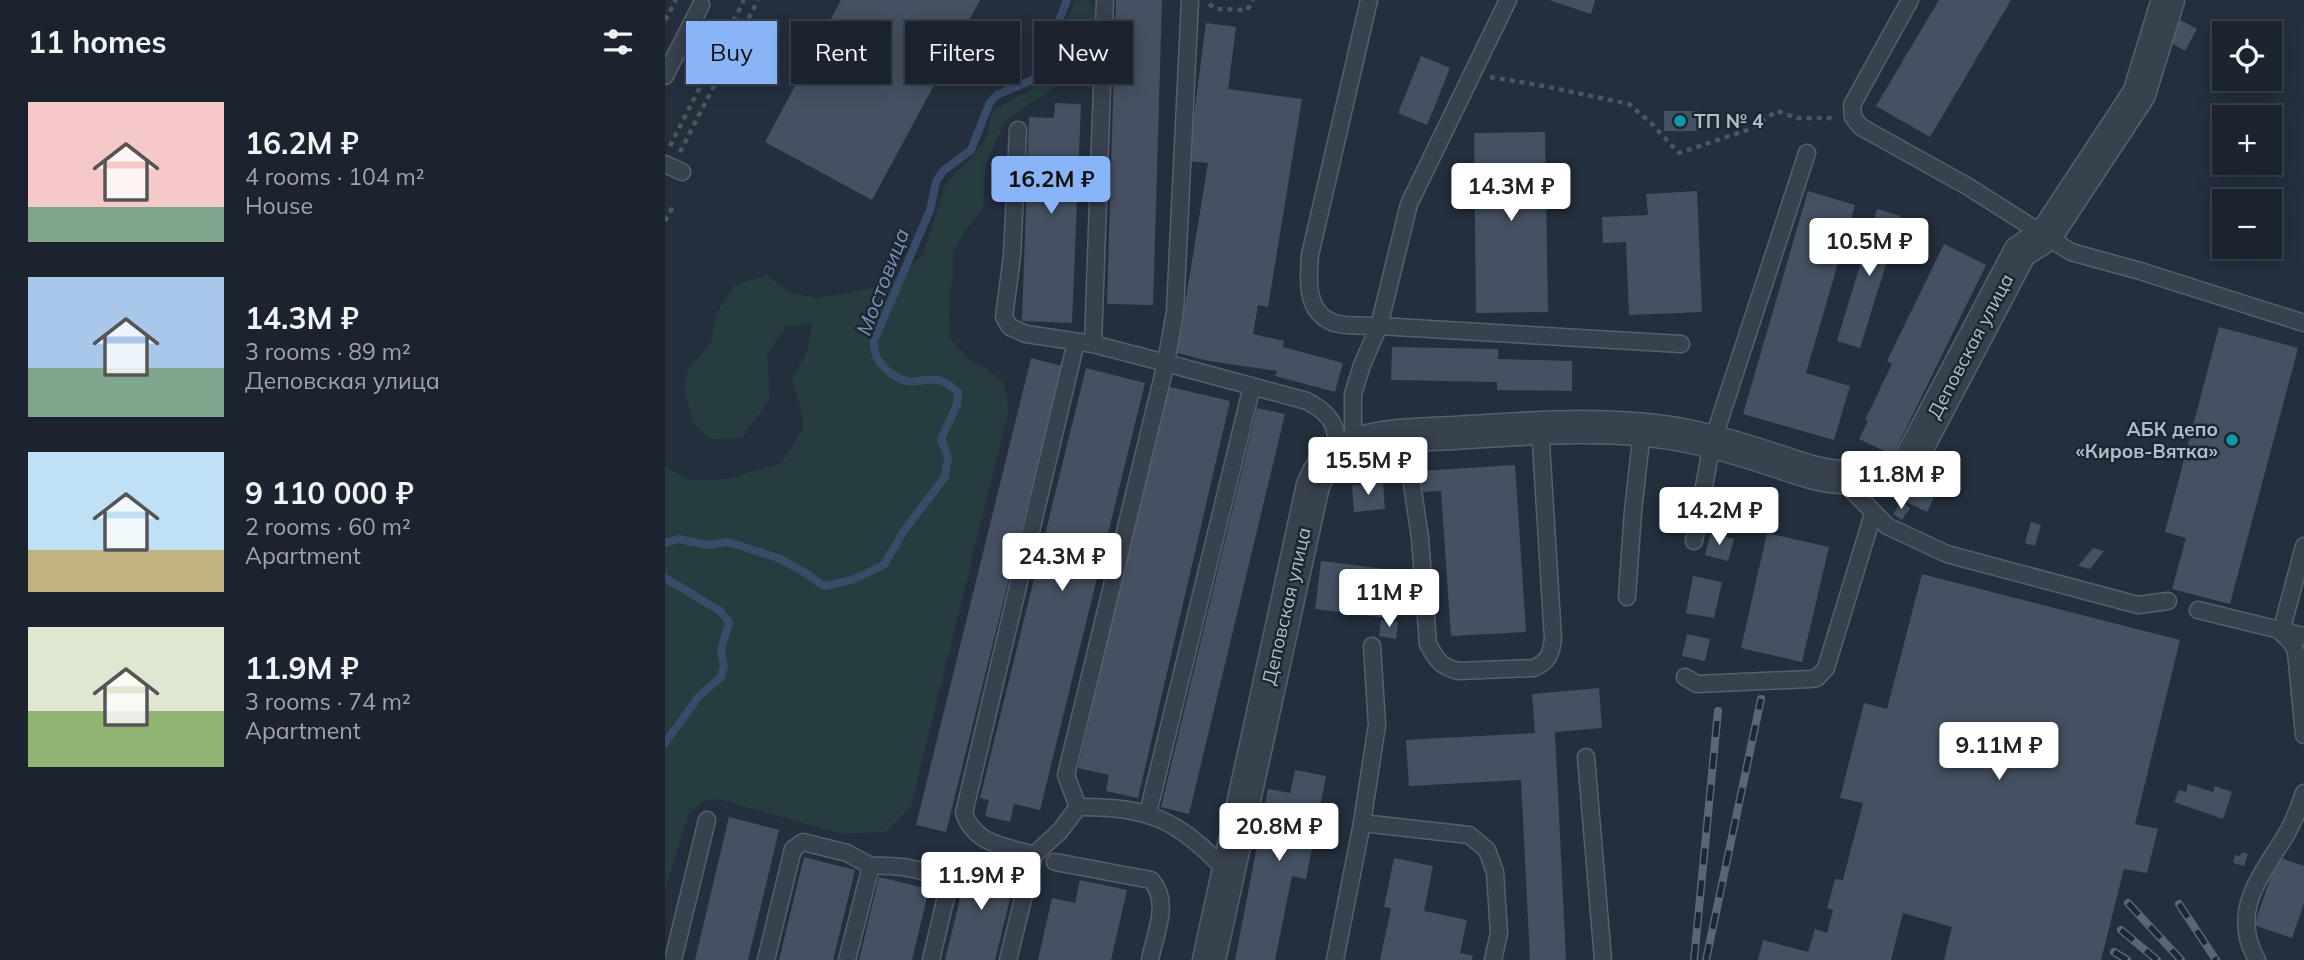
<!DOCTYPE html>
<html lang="en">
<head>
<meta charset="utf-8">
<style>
	body { margin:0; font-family:Mulish,sans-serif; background:#282f3a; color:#f1f3f6; height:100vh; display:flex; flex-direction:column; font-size:26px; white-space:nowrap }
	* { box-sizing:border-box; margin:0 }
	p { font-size:23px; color:#a0a4aa }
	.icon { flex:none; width:38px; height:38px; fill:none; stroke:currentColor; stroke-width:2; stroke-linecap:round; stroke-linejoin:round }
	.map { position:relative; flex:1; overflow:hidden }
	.details { display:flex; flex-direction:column; background:#1b232e; width:665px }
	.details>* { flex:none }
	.banner { position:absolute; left:21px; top:21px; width:665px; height:63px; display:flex; gap:14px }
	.fabs { position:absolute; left:1547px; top:21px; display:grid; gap:14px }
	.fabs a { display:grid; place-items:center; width:70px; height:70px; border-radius:0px; background:#1b232e; box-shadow:0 4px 18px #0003,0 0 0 2px #39404a; font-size:35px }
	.price { position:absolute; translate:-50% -60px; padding:0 16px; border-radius:7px; background:#fff; color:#222; font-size:23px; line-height:46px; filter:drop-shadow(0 2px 4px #0008) }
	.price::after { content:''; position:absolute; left:50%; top:42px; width:21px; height:16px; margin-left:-10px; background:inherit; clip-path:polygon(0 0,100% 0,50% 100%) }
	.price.current { background:#8ab4f8; color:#111 }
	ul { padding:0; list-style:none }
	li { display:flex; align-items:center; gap:21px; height:175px; padding:0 28px }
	li span { display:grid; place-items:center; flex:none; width:196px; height:140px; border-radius:0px; color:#555 }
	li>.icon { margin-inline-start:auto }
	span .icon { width:84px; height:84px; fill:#fffc; stroke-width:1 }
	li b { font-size:30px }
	h2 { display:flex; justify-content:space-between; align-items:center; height:84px; padding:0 28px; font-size:30px }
	.tag { padding:0 24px; border-radius:0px; background:#1b232e; box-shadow:0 4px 18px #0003,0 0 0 2px #39404a; font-size:24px; line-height:63px }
	.tag.current { background:#8ab4f8; color:#111 }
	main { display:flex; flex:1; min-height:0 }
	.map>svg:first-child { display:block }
	.green { fill:#263c3f }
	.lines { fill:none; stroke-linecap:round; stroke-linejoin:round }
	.stream { stroke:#394c67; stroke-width:8 }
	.building { fill:#455162 }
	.lane-casing { stroke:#565f6c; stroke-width:19 }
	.street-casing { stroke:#565f6c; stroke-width:35 }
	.path { stroke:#44595c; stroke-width:4.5; stroke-dasharray:5 5; stroke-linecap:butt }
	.lane { stroke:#38414e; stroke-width:16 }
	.street { stroke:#38414e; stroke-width:32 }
	.rail-casing { stroke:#5a6575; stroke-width:8 }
	.rail { stroke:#1d2633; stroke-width:5; stroke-dasharray:16; stroke-linecap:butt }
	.culture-dot { fill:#0f9aa8; stroke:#1d2633; stroke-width:2.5 }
	.labels { text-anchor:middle; stroke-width:5; stroke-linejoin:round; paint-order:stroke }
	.poi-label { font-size:19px; font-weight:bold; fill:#b4bcc9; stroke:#1d2633; text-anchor:start }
	.street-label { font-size:19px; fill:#b4bcc9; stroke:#1d2633 }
	.water-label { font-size:21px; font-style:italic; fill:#7c92b1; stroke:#1d2633 }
</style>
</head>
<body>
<main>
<section class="details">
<h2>11 homes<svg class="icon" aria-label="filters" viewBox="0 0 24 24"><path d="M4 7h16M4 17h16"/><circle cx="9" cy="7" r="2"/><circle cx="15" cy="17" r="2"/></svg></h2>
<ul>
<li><span style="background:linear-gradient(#f6c9c9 75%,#7fa58c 0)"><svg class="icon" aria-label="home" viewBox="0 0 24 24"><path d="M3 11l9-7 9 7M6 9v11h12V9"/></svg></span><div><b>16.2M ₽</b><p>4 rooms · 104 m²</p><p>House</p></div></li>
<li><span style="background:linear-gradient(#a9c7e8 65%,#7fa58c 0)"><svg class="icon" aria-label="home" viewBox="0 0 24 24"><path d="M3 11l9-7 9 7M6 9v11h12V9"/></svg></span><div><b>14.3M ₽</b><p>3 rooms · 89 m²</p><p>Деповская улица</p></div></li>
<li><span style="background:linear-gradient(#bfe0f5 70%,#c2b280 0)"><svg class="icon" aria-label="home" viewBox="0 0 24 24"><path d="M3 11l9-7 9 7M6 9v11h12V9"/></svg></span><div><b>9 110 000 ₽</b><p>2 rooms · 60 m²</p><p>Apartment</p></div></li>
<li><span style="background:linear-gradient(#dfe7d0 60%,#8fb573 0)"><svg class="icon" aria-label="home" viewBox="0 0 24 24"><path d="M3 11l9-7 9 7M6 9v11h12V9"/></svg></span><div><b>11.9M ₽</b><p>3 rooms · 74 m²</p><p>Apartment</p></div></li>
</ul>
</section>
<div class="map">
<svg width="1639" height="960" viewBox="0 0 1639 960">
	<rect width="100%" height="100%" fill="#242f3e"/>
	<path class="green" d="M411,0L424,1L433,14L405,78L343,118L331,140L320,168L318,209L301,229L288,252V276L285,297L284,337L304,360L321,368L339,384L344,409L246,806L221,832L177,834L53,799L37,801L24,814L0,889V467L25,480L61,479L117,463L139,427L135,405L127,382L143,348L147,324L121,326L102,355L105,398L77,438L44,439L28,422L19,391L23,369L46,343L50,316L69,286L101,275L126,293L152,298L219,286L258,255L281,183L304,160L320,140L328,111C361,89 383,89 400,47C404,39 401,29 402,20C404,13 408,6 411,0Z"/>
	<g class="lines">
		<g class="stream">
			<path d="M0,543L13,539L43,545L63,542L116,559L140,573L159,586L187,580L219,565L238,532L280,477L283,457L276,439L292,405L293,392C288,388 280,382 274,380C264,378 251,383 241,381C223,375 207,359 209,341L265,210L271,182L278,171L306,150L325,102L332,95L367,80L378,70L385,55L390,31L402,0"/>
			<path d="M0,578L55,611L64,622L56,650L59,666L56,677L34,696L0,743"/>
		</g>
	</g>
	<g class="building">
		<path d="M176,0H315L207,200L100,142Z"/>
		<path d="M451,0H497L488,305L442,304Z"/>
		<path d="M884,0H930L926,14Z"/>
		<path d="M1274,0H1346L1265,137L1211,106Z"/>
		<path d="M1515,20L1532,29L1520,51L1503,41Z"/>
		<path d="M541,23L571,27L563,89L637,99L603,307L593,305L588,334L619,341L618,347L678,363L670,392L610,376L612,371L544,361L512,353L543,163L523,161Z"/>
		<path d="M756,56L785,68L762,125L733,113Z"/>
		<path d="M390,103L416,104L407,323L357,321L364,117L389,118Z"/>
		<path d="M999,111H1033L1032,131H999Z"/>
		<path d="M880,132L883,312L811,313L809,133Z"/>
		<path d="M1032,191L1037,312L964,315L961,242L938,243L937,217L983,215L981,194Z"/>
		<path d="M1143,191L1190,205L1141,373L1185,386L1169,440L1078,414Z"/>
		<path d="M1212,209L1236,216L1195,348L1172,341Z"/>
		<path d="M1279,244L1321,265L1228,455L1194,439L1203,421L1200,420L1227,364L1222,361Z"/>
		<path d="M1554,327L1633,348L1565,604L1507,589L1521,538L1500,532Z"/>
		<path d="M727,347L833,349V359L907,361V391L832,390V382L726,380Z"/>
		<path d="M366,358L397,366L281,832L251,825Z"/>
		<path d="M421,368L480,383L375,810L349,804L345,822L320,816L324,800L315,798Z"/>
		<path d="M501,386L565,401L473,798L441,791L444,775L413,768Z"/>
		<path d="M592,408L620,414L524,814L496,807Z"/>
		<path d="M850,465L861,632L786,636L776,491L756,492L755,471Z"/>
		<path d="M718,483L720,509L689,512L687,485Z"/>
		<path d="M1249,487L1269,498L1262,512L1242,502Z"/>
		<path d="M1236,502L1245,508L1237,520L1228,514Z"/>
		<path d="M1366,522L1376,525L1370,546L1360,543Z"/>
		<path d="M1046,533L1069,539L1063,561L1040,555Z"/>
		<path d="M1102,533L1164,547L1137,662L1076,648Z"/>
		<path d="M1428,548L1439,551L1425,569L1413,566Z"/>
		<path d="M656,561L736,571L730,619L650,609Z"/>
		<path d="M1257,574L1515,640L1470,824L1493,829L1482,873L1459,869L1436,960H1279L1287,927L1238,913L1226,960H1093L1098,940L1143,952L1150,929L1162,933L1168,910L1162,908L1170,879L1178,880L1198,803L1175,798L1199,703L1222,709Z"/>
		<path d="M1028,576L1057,582L1049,618L1021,613Z"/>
		<path d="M716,620L733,622L731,639L714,636Z"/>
		<path d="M1022,634L1045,639L1040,661L1017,656Z"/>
		<path d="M934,688L937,728L890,732L901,960H865L856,780L744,786L741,740L870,733L867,694Z"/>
		<path d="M630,770L661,776L641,879L627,876L610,960H570L603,789L625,793Z"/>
		<path d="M1523,784L1548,792L1550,786L1567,792L1558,819L1509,802L1514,790L1521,792Z"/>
		<path d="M64,817L114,830L83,960H30Z"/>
		<path d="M1577,852L1583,854L1579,866L1568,863L1570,855L1575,856Z"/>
		<path d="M139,857L190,870L168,960H114Z"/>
		<path d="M1613,857L1639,866V903L1627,938L1589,925Z"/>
		<path d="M305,858L352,870L330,960H280Z"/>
		<path d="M729,858L768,866L759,911L802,920L795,953L808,956L807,960H715L726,908L719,907Z"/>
		<path d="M214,877L264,889L247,960H194Z"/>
		<path d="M415,880L462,890L446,960H373L387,898L410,903Z"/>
	</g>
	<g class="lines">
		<defs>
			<g id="lane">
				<path d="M843,0L744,204L714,326L1016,344"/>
				<path d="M1245,0L1187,105L1188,117L1196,127L1302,186L1406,252L1475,271L1639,323"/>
				<path d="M0,76L36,5"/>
				<path d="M353,130L347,256L339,317L345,327L361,334L428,344L501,363L642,401C668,415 670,424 674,451"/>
				<path d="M0,164L17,172"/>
				<path d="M428,344L440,0"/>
				<path d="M740,436L755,538L763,644C771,659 776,667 793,671L869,668C884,661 886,654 888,639L875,427"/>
				<path d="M688,446V394L697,365L714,326C701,325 682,327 669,323C640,312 643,280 645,255L704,0"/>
				<path d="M1176,479L1222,526L1282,554L1473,605L1503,601"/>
				<path d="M1029,541L1047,443L1142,153"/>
				<path d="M1639,546L1616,632L1627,643L1631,652L1639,735"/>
				<path d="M962,597L968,511L977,431"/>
				<path d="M1533,610L1639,636"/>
				<path d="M1020,677L1032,684L1145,679L1152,678L1161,668L1208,514"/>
				<path d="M921,757L938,960"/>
				<path d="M413,807L401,775L501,363L510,312L525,0"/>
				<path d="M483,813L587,386"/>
				<path d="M697,823L804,835L822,850L830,872L834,933L828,960"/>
				<path d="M369,855C340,846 310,845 299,813L411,342"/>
				<path d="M390,862L486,880C506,902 490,934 485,960"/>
				<path d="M8,960L42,820"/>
				<path d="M101,960L128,849L138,842L182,853L206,866"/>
				<path d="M182,960L206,866C232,865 266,867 283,888L266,960"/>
				<path d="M343,960L369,855L395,831L413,807C483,806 514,820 562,872"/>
				<path d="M670,960L697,823L712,725L707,646"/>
				<path d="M1592,960C1566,914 1592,881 1616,843C1626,828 1633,811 1639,793"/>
			</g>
			<path id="street" d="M544,960L648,485C655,471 659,459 673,452C707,434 751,435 788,433C865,428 951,421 1027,437C1055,443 1082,451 1109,460C1131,467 1153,476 1176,477C1200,478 1228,481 1245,461L1355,252L1381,235L1474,94L1503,0"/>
		</defs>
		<use href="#lane" class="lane-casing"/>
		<use href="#street" class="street-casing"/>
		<g class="path">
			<path d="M544,4L551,9L582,10L588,0"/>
			<path d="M0,20L11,0"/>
			<path d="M825,77L879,86L964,104L987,124L1014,153L1085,129L1112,111L1132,118H1167"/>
			<path d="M5,146L79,0"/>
			<path d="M15,152L93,0"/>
			<path d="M0,221L9,205"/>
		</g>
		<use href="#lane" class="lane"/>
		<use href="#street" class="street"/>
		<defs>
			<g id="rail">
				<path d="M1463,903L1516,960"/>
				<path d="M1514,904L1551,960"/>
				<path d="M1456,930L1492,960"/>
				<path d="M1449,952L1462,960"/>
				<path d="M1029,960L1053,711"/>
				<path d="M1041,960L1096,699"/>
			</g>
		</defs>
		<use href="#rail" class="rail-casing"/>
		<use href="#rail" class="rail"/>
	</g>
	<g class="culture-dot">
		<circle cx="1015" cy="121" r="7"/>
		<circle cx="1567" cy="440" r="7"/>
	</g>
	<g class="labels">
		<g class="poi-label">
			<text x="1029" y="128">ТП № 4</text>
			<text x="1553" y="436" text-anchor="end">АБК депо<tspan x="1553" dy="22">«Киров-Вятка»</tspan></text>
		</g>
		<g class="street-label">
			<text transform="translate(1305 346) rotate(-62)" y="7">Деповская улица</text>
			<text transform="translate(621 606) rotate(-77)" y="7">Деповская улица</text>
		</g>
		<g class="water-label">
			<text transform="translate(218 282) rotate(-69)" y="7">Мостовица</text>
		</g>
	</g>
</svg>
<div class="fabs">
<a><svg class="icon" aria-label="locate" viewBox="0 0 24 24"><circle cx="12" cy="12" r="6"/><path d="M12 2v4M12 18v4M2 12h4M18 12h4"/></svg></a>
<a>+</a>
<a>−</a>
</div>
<b class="price current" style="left:386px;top:216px">16.2M ₽</b>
<b class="price" style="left:846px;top:223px">14.3M ₽</b>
<b class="price" style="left:1204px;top:278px">10.5M ₽</b>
<b class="price" style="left:703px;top:497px">15.5M ₽</b>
<b class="price" style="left:1236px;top:511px">11.8M ₽</b>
<b class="price" style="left:1054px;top:547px">14.2M ₽</b>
<b class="price" style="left:397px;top:593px">24.3M ₽</b>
<b class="price" style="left:724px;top:629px">11M ₽</b>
<b class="price" style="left:1334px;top:782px">9.11M ₽</b>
<b class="price" style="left:614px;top:863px">20.8M ₽</b>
<b class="price" style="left:316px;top:912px">11.9M ₽</b>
<div class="banner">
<a class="tag current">Buy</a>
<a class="tag">Rent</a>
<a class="tag">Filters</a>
<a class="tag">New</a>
</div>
</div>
</main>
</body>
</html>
